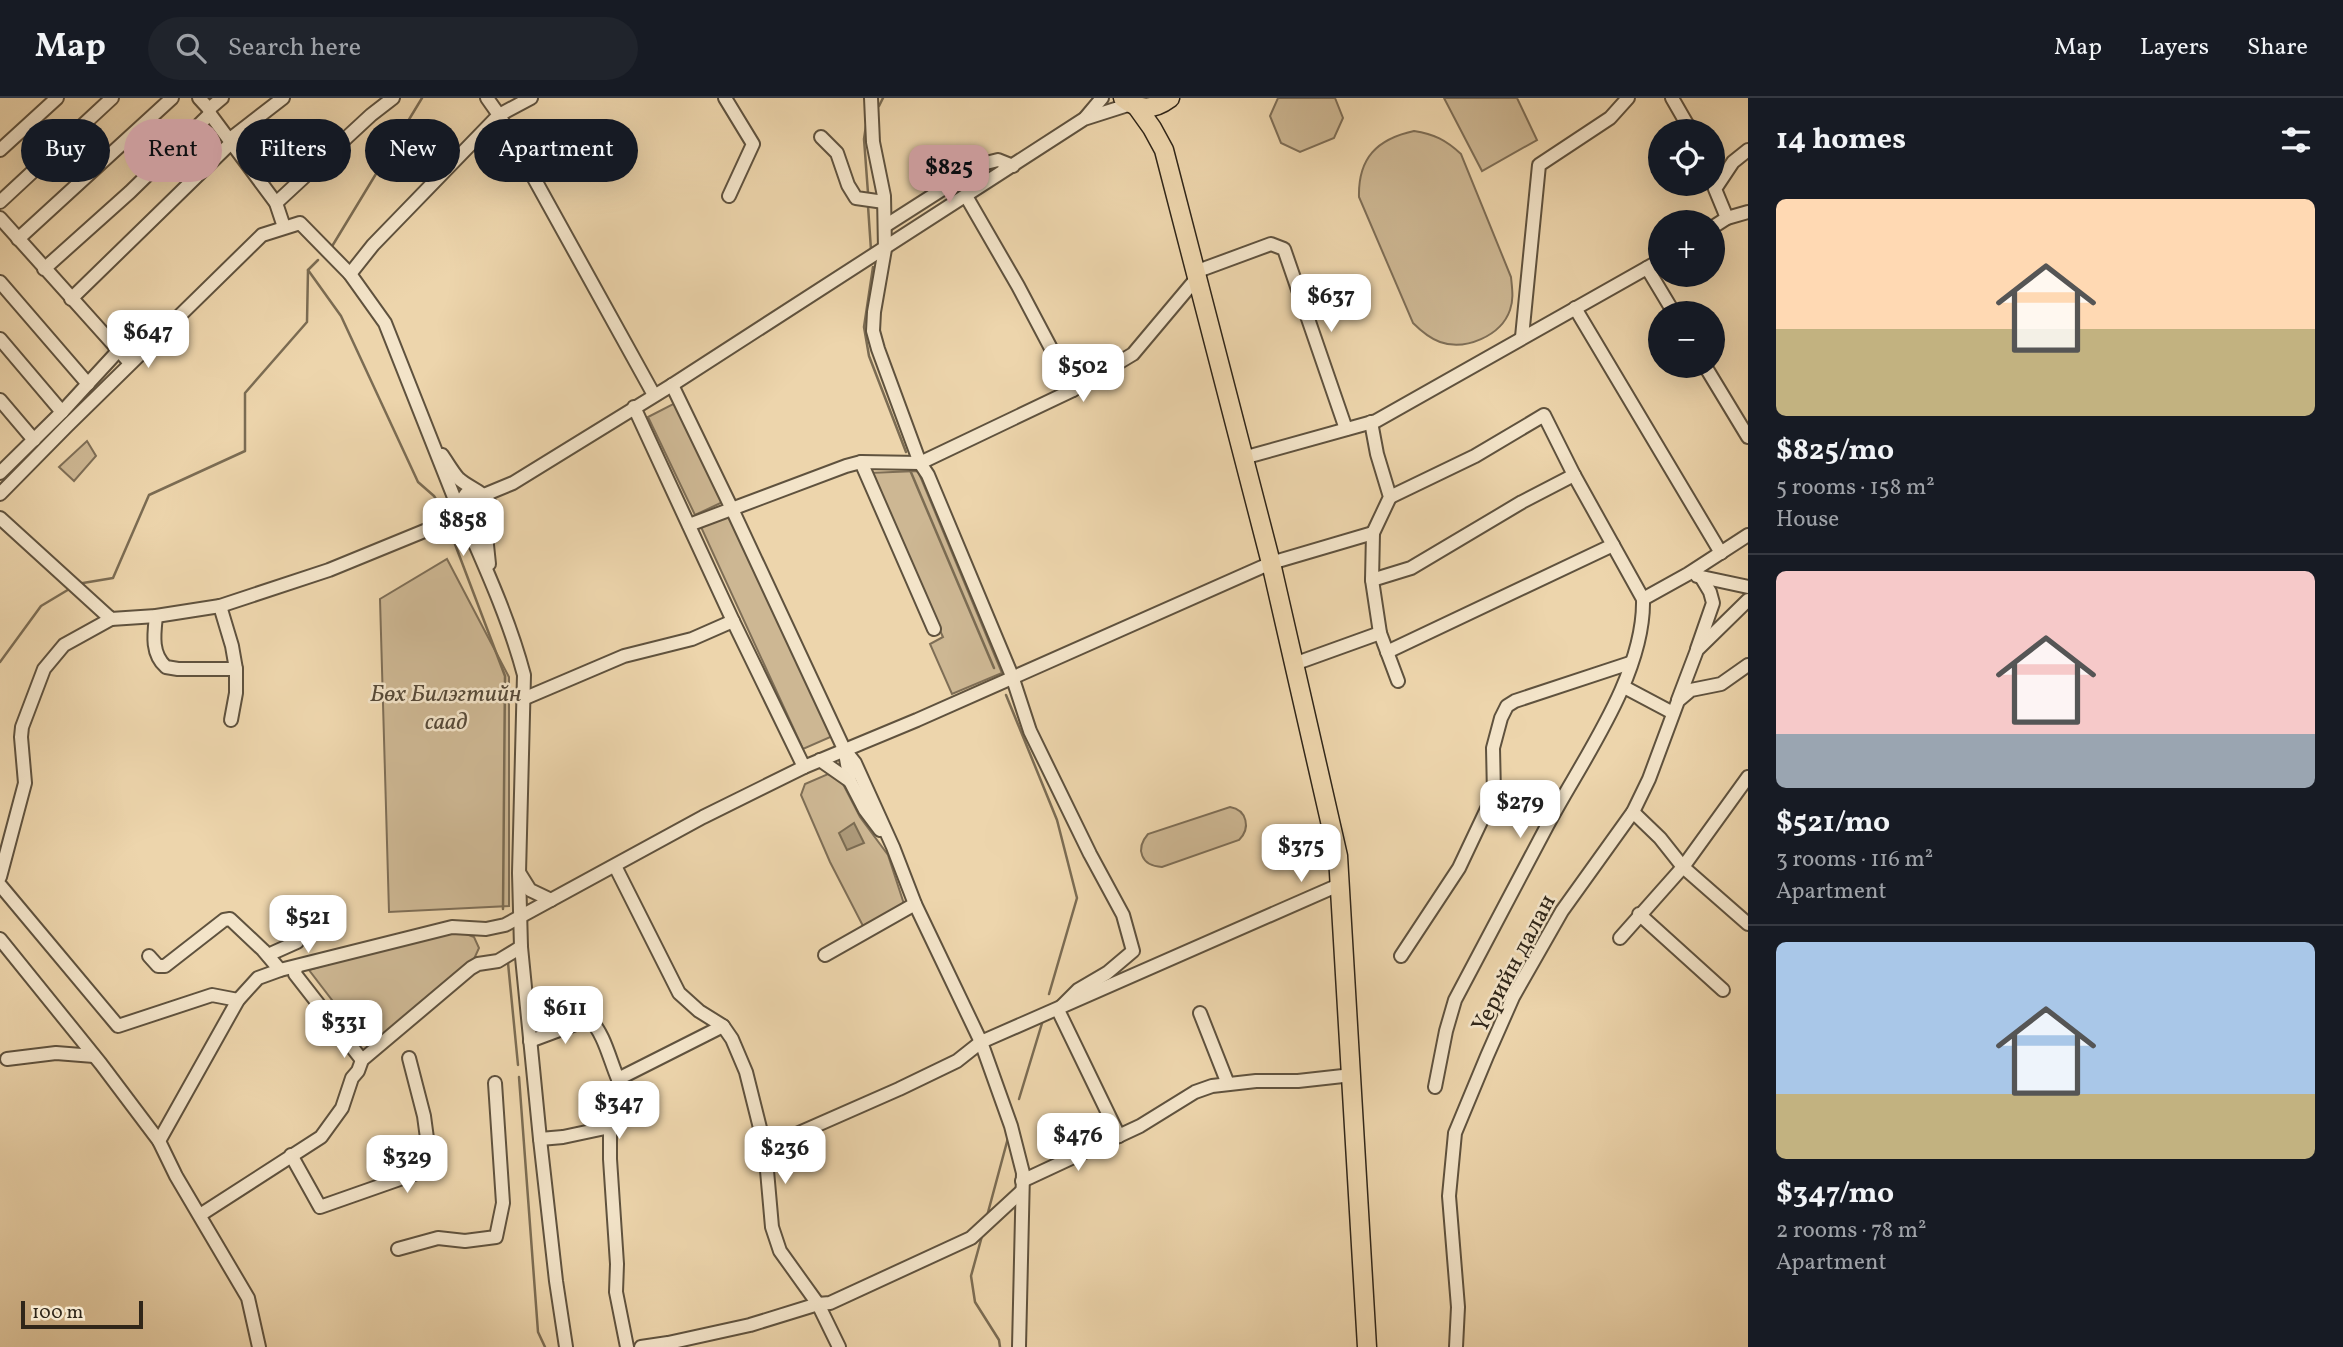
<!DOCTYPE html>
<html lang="en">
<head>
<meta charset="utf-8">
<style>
	body { margin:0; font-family:Vollkorn,serif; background:#20242c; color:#f1f3f6; height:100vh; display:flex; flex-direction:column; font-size:26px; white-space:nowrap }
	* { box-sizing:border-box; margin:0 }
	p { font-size:23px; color:#9ea1a6 }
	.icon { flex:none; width:38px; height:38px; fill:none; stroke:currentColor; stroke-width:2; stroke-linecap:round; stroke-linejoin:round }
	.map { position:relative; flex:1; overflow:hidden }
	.side { display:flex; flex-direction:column; background:#171b24; width:595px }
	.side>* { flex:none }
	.top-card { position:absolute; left:21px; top:21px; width:665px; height:63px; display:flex; gap:14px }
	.tools { position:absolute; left:1648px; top:21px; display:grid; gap:14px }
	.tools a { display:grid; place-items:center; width:77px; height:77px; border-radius:50%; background:#171b24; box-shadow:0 7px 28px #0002; font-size:35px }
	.scale { position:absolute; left:21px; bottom:18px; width:122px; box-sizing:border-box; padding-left:7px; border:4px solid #302619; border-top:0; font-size:19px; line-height:24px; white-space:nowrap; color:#302619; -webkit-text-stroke:5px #f3e4c9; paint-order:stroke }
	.price { position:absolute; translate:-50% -60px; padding:0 16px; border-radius:14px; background:#fff; color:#222; font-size:23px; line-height:46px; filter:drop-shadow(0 2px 4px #0008) }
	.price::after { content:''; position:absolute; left:50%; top:42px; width:21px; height:16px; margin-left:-10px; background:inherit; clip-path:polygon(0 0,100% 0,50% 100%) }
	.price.on { background:#c59692; color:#111 }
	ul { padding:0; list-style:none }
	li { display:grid; align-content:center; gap:14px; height:371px; padding:0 28px }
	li+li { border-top:2px solid #363941 }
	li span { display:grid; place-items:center; height:217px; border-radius:10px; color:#555 }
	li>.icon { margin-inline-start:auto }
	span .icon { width:126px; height:126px; fill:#fffc; stroke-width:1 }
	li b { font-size:30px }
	h2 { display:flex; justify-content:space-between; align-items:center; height:84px; padding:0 28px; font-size:30px }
	.pill { padding:0 24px; border-radius:32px; background:#171b24; box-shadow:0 7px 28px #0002; font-size:24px; line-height:63px }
	.pill.on { background:#c59692; color:#111 }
	header { display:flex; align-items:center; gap:42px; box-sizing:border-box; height:98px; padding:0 35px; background:#171b24; border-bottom:2px solid #363941 }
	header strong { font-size:33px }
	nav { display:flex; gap:38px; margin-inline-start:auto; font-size:24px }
	.search { width:490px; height:63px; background:#20242c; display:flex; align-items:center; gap:18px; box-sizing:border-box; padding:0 24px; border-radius:38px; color:#9ea1a6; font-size:26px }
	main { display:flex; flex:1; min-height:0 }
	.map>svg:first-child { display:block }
	.green { fill:#cdb793; stroke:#7e6e56; stroke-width:2 }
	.water { fill:#ad9a7a; stroke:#7b6c53; stroke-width:2 }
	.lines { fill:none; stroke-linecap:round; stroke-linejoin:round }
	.stream { stroke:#7b6c53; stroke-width:2.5 }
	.minor-casing { stroke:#5f523e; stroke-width:16 }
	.highway-casing { stroke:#302619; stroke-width:21 }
	.minor { stroke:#f3e4c9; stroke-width:12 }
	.highway { stroke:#edd5ac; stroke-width:18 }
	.labels { text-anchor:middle; stroke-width:5; stroke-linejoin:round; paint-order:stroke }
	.park-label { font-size:24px; font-style:italic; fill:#574a38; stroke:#f3e4c9 }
	.street-label { font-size:24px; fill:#302619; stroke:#f3e4c9 }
</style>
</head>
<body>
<header>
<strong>Map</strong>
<div class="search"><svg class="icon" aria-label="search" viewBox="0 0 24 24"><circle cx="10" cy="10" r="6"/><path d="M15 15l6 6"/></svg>Search here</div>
<nav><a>Map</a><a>Layers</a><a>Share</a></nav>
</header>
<main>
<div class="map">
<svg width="1748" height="1249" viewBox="0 0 1748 1249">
	<rect width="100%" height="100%" fill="#edd5ac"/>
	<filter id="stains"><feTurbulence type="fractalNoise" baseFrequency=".00286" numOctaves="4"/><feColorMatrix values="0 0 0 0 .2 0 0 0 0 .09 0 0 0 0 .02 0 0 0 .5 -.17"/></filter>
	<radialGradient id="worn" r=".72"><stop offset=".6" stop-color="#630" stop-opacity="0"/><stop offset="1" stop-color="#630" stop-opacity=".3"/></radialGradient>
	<g class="green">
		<path d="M1278,0H1335L1343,20L1334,40L1300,54L1281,45L1270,18Z"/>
		<path d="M1444,0H1517L1537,42L1482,73Z"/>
		<path d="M1414,33C1434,36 1446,42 1461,56L1511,179C1512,190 1514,201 1510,212C1501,238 1465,253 1440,244C1429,240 1421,233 1413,225L1359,99C1358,60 1377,41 1414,33Z"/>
		<path d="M679,303L727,402L695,417L648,319Z"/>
		<path d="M87,343L96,358L74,383L59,369Z"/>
		<path d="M918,373L1002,575L952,596L930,546L943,539L868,375Z"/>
		<path d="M733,415L835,637L803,651L701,429Z"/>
		<path d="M447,461L509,579V808L389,814L380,501Z"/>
		<path d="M828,676L842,684L860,719L888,757L904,806L863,828L830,764L801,697L805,686Z"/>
		<path d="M1230,709C1247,712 1251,730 1239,742L1162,769C1141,768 1135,751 1148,736Z"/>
		<path d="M450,830L474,839L479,850L469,872L462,874L368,949L309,872Z"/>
	</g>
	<path class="water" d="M854,725L864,745L847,752L839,735Z"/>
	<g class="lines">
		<g class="stream">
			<path d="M879,8L883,0"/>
			<path d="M866,28L864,41L868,95"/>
			<path d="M868,108L871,152"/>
			<path d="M331,150L422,0"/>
			<path d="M318,162L308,172L341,218L418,384L434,398L446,417"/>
			<path d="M873,169L864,229L869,258L906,354"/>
			<path d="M910,372L994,570"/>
			<path d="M450,433L505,578L503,811"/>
			<path d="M77,486L113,480L149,397L245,353V295L307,224L308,172"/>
			<path d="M0,564L41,508L71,490"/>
			<path d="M1006,597L1057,722L1077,800L1049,896"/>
			<path d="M508,865L518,967"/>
			<path d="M519,979L538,1234L545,1249"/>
			<path d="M1019,1001L1043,922"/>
			<path d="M987,1118L1008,1040"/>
			<path d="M982,1138L971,1178L975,1204L999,1242L1000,1249"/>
		</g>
		<defs>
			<g id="minor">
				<path d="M199,0L209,11L210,16L276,105L284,129"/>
				<path d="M487,0L499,17L654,297"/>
				<path d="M725,0L753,46L729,98"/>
				<path d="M871,0L873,44L884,98L885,151L874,214L873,233L878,251L920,365L928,377L1012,578L1030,633L1090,756L1123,817L1133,853L1107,875L1078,892L1058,912L1119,1038"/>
				<path d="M1672,0L1691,33"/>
				<path d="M209,11L222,0"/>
				<path d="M1086,19L1102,0"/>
				<path d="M821,39L837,55L848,87L856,100L884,104"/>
				<path d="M230,41L283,0"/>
				<path d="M0,52L57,0"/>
				<path d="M966,98L1018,188L1073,292"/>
				<path d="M0,104L112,0"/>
				<path d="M276,105L371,17L393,0"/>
				<path d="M0,120L130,265"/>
				<path d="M1727,120L1715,91L1733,64L1748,52"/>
				<path d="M885,128L982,66L998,62L1013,68"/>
				<path d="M1713,129L1727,120L1748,114"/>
				<path d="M18,141L172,0"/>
				<path d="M1647,170L1674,215"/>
				<path d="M44,171L130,94L210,16"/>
				<path d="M1195,174L1271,146L1284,151L1346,331"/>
				<path d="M350,176L373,147L499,17L531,0"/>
				<path d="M0,184L88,286"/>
				<path d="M71,201L232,44"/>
				<path d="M1575,210L1721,455"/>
				<path d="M1522,239L1539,67L1610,20L1628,0"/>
				<path d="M0,241L62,314"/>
				<path d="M1705,268L1748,339"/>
				<path d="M672,287L732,411L844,651L855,665L893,749L915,806L981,944L1011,1028L1023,1075L1019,1249"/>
				<path d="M0,302L34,342"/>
				<path d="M634,309L733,523L804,669"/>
				<path d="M1371,324L1377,356L1390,399L1373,435L1372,482L1380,535L1398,583"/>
				<path d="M442,357C447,364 452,373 458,380C471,393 498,396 488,419C479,428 469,427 461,418L459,406L466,396L478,394"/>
				<path d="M1243,360L1376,323L1661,162"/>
				<path d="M861,364L934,531"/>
				<path d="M0,375L62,314L118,253"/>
				<path d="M0,396L67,328L262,137L300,125L350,176L385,225L459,412"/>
				<path d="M484,397L513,385L672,287L1084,21L1131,6"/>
				<path d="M1390,399L1475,358L1544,317L1574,377L1643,501C1645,577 1582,662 1547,728C1516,786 1486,844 1455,902L1446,933L1435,989"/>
				<path d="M488,419L485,428L489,466"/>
				<path d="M0,420L111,521L156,518L220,508L329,472L461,418"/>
				<path d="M465,423C487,473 510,524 524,577L519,775L521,849L540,1041L556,1183L566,1249"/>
				<path d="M689,427L846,368L861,364L920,365L1073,292L1133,256L1196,181"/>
				<path d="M1697,478L1748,489"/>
				<path d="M1372,482L1411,470L1522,404L1574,377"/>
				<path d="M1643,501L1688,476L1748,437"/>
				<path d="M220,508L232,548L236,571"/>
				<path d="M156,518C154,536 151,556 166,569L178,571H236V595L231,622"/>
				<path d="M1697,551L1713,505L1710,494L1701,479"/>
				<path d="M1387,554L1613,447"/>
				<path d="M1294,566L1380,535"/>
				<path d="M1624,589L1673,615"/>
				<path d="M523,601L624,558L692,541L733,523"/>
				<path d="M1678,602L1697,552L1748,502"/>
				<path d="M845,655L850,683L865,712L880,732"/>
				<path d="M820,662L850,683"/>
				<path d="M1633,714L1660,740L1683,769L1748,826"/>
				<path d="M615,768L679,895L699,913L723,928L732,941L746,974L765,1050L772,1129L780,1153L818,1206L839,1249"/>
				<path d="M520,776L530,792L551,802"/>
				<path d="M0,779L25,685L21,639L22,629L44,571L64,547L111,521"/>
				<path d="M0,787L118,928L212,897L238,902"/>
				<path d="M1639,816L1723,892"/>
				<path d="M1620,840L1683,769L1748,679"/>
				<path d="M0,841L101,966L159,1043L176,1078L248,1200L259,1249"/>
				<path d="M268,857L297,844V822"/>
				<path d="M825,857L915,806"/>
				<path d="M149,858L158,868H165L224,822L230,821L263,852L280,872"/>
				<path d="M1401,858L1459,770L1494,696L1493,650L1501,620L1507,608L1515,603L1630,565"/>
				<path d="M296,869L295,876L362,962"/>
				<path d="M1200,915L1228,986"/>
				<path d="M530,943L589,921C604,934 610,963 618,981L723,928"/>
				<path d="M7,961L56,955L94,958"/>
				<path d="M610,1029V1061L617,1166L616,1194L627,1249"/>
				<path d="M540,1041L563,1039L610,1029L628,1013L618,981"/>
				<path d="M159,1043L238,902L258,880L280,872L452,829L486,831L505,827L703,719L804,669L917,622L1271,465L1373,435"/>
				<path d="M765,1050L899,991L957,963L981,944L1341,786"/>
				<path d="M291,1057L320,1109L431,1070L424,1018L409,960"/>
				<path d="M1022,1083L1140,1028L1195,994L1212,988L1256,983H1298L1352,977"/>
				<path d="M200,1117L321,1039L342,1010L352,980L358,973L362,962L471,870L478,866L498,863L521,849"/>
				<path d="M398,1151L438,1140L465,1143L496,1139L503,1105L495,985"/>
				<path d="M641,1249L668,1245L750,1227L818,1206L830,1205L971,1140L1022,1093"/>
				<path d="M1456,1249L1458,1209L1449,1098L1455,1035L1487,958L1513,899L1562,813L1633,714L1649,681L1678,603L1691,592L1721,586L1748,567"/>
			</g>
			<g id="highway">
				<path d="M1123,0C1139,13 1154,12 1170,0"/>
				<path d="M1137,9L1152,30L1164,52L1271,465L1338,758L1367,1249"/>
			</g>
		</defs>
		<use href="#minor" class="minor-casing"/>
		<use href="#highway" class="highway-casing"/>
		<use href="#minor" class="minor"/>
		<use href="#highway" class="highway"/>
	</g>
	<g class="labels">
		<g class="park-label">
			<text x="446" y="603">Бөх Билэгтийн<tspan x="446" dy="28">саад</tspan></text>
		</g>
		<g class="street-label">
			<text transform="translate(1513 865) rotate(-62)" y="8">Үерийн далан</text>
		</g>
	</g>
	<rect width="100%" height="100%" filter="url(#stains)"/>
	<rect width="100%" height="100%" fill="url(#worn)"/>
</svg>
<div class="tools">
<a><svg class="icon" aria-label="locate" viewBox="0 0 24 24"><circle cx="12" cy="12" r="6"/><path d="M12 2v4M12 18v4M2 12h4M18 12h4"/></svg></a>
<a>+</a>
<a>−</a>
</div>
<div class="scale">100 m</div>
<b class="price on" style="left:949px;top:107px">$825</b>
<b class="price" style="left:1331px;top:236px">$637</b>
<b class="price" style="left:148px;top:272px">$647</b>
<b class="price" style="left:1083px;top:306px">$502</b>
<b class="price" style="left:463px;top:460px">$858</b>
<b class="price" style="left:1520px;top:742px">$279</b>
<b class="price" style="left:1301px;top:786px">$375</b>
<b class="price" style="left:308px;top:857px">$521</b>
<b class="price" style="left:565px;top:948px">$611</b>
<b class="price" style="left:344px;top:962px">$331</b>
<b class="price" style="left:619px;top:1043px">$347</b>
<b class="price" style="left:1078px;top:1075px">$476</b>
<b class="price" style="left:785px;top:1088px">$236</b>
<b class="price" style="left:407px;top:1097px">$329</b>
<div class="top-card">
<a class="pill">Buy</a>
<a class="pill on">Rent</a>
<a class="pill">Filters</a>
<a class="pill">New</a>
<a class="pill">Apartment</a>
</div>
</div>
<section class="side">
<h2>14 homes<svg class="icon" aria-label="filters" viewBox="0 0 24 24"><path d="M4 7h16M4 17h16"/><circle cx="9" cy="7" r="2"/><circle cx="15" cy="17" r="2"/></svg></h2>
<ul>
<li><span style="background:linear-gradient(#ffd9b3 60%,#c2b280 0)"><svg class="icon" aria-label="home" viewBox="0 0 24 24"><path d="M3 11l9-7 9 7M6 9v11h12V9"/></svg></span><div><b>$825/mo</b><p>5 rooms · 158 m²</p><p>House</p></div></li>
<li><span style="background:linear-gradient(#f6c9c9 75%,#9aa5b1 0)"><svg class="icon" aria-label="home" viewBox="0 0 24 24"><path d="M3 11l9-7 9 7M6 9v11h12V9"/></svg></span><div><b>$521/mo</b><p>3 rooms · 116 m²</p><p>Apartment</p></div></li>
<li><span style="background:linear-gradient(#a9c7e8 70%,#c2b280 0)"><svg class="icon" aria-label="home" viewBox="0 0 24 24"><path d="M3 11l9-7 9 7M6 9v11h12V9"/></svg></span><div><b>$347/mo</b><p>2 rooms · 78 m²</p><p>Apartment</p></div></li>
</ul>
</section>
</main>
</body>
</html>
